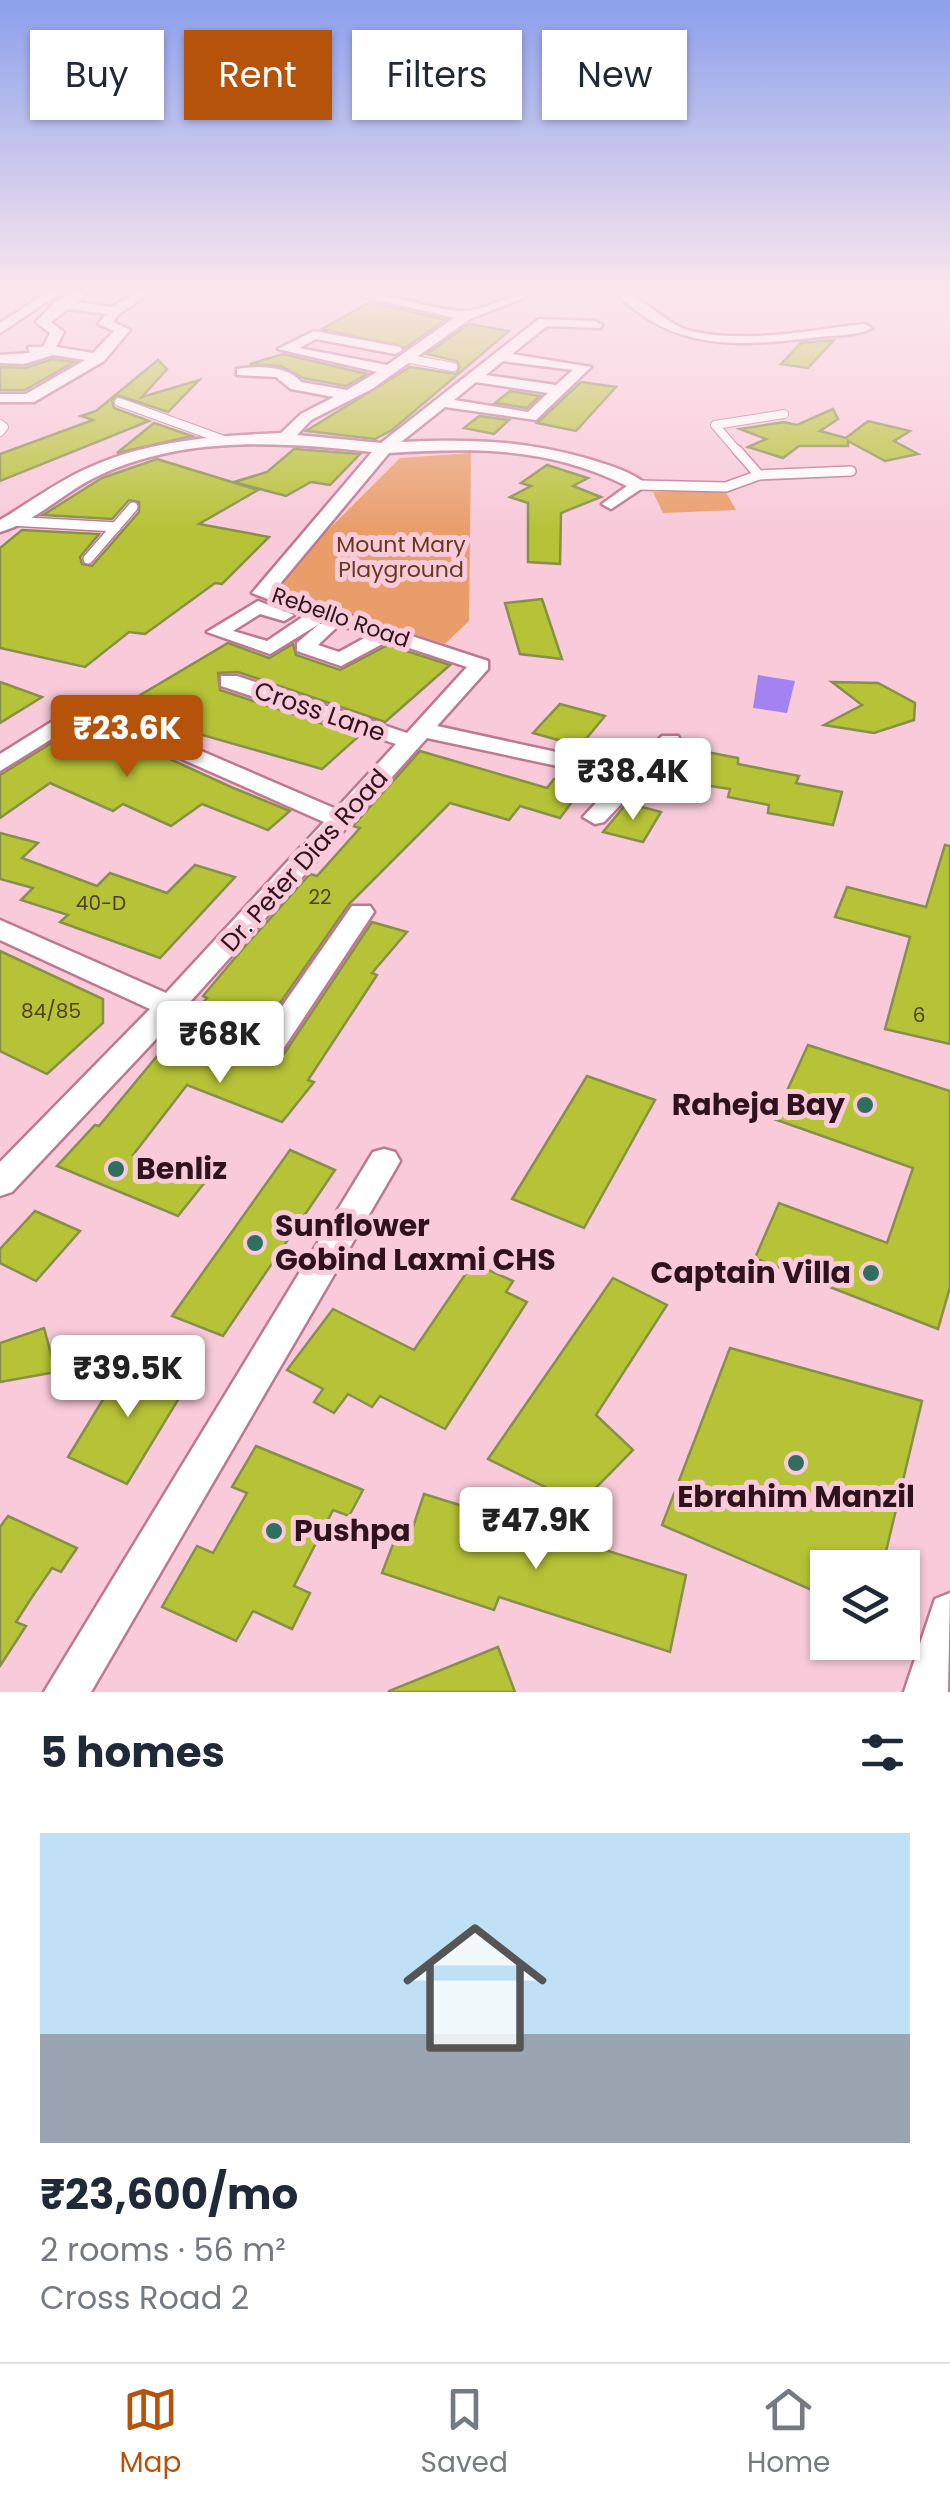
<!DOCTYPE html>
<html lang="en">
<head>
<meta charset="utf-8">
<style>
	body { margin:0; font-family:Poppins,sans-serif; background:#f2f2f3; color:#1f2937; height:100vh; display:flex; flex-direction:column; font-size:38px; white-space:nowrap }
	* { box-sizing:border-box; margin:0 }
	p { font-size:32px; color:#747a83 }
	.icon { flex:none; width:55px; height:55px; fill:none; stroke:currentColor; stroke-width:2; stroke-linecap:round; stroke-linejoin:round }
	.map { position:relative; height:1692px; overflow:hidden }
	.sheet { display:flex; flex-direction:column; background:#fff; flex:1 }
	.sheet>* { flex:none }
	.top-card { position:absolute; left:30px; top:30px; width:890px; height:90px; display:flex; gap:20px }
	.controls { position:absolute; left:810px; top:1550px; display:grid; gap:20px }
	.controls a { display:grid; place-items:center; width:110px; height:110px; border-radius:0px; background:#fff; box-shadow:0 2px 8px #0004; font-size:50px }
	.price { position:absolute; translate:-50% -85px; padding:0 22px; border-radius:10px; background:#fff; color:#222; font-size:32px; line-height:65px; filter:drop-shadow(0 2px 5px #0008) }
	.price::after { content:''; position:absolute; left:50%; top:60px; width:30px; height:22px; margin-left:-15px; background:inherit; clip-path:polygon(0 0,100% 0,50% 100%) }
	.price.selected { background:#b45309; color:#fff }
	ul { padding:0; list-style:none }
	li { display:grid; align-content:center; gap:20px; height:530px; padding:0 40px }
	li+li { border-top:2px solid #e0e1e3 }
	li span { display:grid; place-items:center; height:310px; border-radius:0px; color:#555 }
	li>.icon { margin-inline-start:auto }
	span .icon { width:180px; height:180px; fill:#fffc; stroke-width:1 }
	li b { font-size:42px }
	h2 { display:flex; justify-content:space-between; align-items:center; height:120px; padding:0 40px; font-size:42px }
	.pill { padding:0 35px; border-radius:0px; background:#fff; box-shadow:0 2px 8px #0004; font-size:35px; line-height:90px }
	.pill.selected { background:#b45309; color:#fff }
	.tabs { display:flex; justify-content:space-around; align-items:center; height:140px; border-top:2px solid #e0e1e3; background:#fff; font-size:28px; color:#747a83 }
	.tabs a { display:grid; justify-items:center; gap:5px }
	.tabs .selected { color:#b45309 }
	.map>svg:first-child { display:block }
	.green { fill:#e99e6a }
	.water { fill:#a283f1 }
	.building { fill:#b6c336; stroke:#878f4a; stroke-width:2.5 }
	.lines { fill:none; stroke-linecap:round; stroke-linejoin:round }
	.service-far1-casing { stroke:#be7894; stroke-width:10 }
	.service-casing { stroke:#be7894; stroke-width:12 }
	.minor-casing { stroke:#be7894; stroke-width:5 }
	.service-far1 { stroke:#fff; stroke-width:8 }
	.service { stroke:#fff; stroke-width:9 }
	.minor { fill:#fff; fill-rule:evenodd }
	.poi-dot { fill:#2e6f5f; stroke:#f8cada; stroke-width:4 }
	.labels { text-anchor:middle; stroke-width:10; stroke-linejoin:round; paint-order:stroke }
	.number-label { font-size:20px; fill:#503f25 }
	.far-park-label { font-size:22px; fill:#653a1a; stroke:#f8cada }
	.far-street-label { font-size:22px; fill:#2e131f; stroke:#f8cada }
	.street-label { font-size:25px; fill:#2e131f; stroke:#f8cada }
	.near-poi-label { font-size:30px; font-weight:bold; fill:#2e131f; stroke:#f8cada; text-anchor:start }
</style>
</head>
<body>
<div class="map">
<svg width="950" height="1692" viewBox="0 0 950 1692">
	<rect width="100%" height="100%" fill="#f8cada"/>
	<g class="green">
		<path d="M471,453L469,621L445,644L270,588L400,458Z"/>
		<path d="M724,489L736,510L663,513L653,492Z"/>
	</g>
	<path class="water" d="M758,675L795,681L787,713L753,708Z"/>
	<g class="building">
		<path d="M370,302L442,319L445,320L405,348L322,329Z"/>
		<path d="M469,324L509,331L392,430L375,439L306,431L410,367L456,374L460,367L457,361L427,354Z"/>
		<path d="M834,340L808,368L781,364L801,343Z"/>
		<path d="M283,354L367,374L346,386L303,378L281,366L250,364Z"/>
		<path d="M53,359L74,362L25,390H0V367L25,368Z"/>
		<path d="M158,360L167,369L142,397L199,380L168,412L117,395L112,400L114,408L149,421L0,481V454L93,420L81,416L96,411Z"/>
		<path d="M581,382L616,387L576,431L537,423Z"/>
		<path d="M510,391L540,396L527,408L495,403Z"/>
		<path d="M833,409L838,419L820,431L846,438L868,421L910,431L894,441L918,454L885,461L848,441V446H799L783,458L748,447L766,439L740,429L784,422L797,425Z"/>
		<path d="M479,416L509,420L494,434L464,428Z"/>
		<path d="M154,423L192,436L117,453Z"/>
		<path d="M294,449L360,454L330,485L311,482L286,496L234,482L267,472Z"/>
		<path d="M157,459L258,490L199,524L269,537L222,584L215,583L145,634L129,632L85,667L0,648V548L22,530L99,534L80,557L82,564L92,566L139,512V502L129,500L112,519L43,515L102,478Z"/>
		<path d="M547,465L588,478L573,486L601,497L561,513L560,564L528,562V503L510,497L531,486L521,483Z"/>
		<path d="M542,599L562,659L520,654L505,603Z"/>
		<path d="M228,643L269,658L293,644L296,655L340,670L388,645L450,665L385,722L238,672L218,673L220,690L359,736L322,769L115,710Z"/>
		<path d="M0,682L42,697L0,723Z"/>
		<path d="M832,682L878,683L915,703L914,720L874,733L824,725L862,705Z"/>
		<path d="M560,704L605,716L580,746L533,733Z"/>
		<path d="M87,721L231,787L290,811L268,830L202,804L171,826L123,804L113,811L50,783L0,818V775Z"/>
		<path d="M681,747L738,758V764L799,776L796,783L842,792L833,825L768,813L769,805L728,797L730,789L665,779Z"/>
		<path d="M420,751L547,788L554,779L583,787L560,818L520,806L509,820L450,803L349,904L264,1026L202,1004L207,998L203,996L240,952L310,874L317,876L360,828L353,826Z"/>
		<path d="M627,803L661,812L643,842L603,832Z"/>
		<path d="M0,833L38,843L22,858L97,886L110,873L167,893L195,865L235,877L160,958L60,922L68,915L21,900L33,888L0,879Z"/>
		<path d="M945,845L950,846V1044L885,1029L910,937L835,917L847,887L926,907Z"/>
		<path d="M372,922L407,932L372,973L377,975L308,1080L314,1082L282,1122L187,1085L133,1155L178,1173L187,1162L213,1172L178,1216L57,1166L95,1125L99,1126L182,1026L260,1056L284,1054Z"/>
		<path d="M0,951L103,999V1023L47,1074L0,1051Z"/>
		<path d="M808,1045L950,1091V1287L938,1329L755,1258L779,1203L887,1243L913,1168L774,1119Z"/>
		<path d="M587,1076L655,1100L584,1228L512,1199Z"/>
		<path d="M290,1150L335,1170L223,1336L172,1316Z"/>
		<path d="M35,1211L80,1231L36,1281L0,1263V1249Z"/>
		<path d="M473,1263L513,1281L506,1292L527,1302L445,1429L380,1396L372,1407L348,1394L334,1413L314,1402L323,1389L287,1370L333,1309L414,1350Z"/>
		<path d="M613,1278L667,1305L596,1415L633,1450L580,1504L488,1459Z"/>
		<path d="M44,1328L56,1372L0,1382V1343Z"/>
		<path d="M730,1348L922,1401L882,1568H828V1597L662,1525Z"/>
		<path d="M127,1360L190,1380L127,1484L68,1457Z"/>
		<path d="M256,1446L363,1490L349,1516L333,1510L294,1586L310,1593L292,1629L253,1611L236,1641L162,1607L197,1546L213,1553L247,1493L232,1487Z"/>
		<path d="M424,1494L686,1575L670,1652L499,1597L494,1610L382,1573L400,1526L412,1530Z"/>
		<path d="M8,1516L77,1548L61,1572L52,1568L32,1597L16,1622L26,1626L0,1666V1527Z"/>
		<path d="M498,1647L515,1692H389V1691Z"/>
	</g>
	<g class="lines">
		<defs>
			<g id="service-far1">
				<path d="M405,358L453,367"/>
				<path d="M119,402L227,441"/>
				<path d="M0,424L4,427L0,432"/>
				<path d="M739,453L715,425L784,414"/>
			</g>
			<g id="service">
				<path d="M759,475L851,471"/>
				<path d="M639,485L726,487L759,475L737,450"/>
				<path d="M10,521L116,527"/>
				<path d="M88,559L133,507"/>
			</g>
			<g id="minor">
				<path d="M46,293H60L0,333V323Z"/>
				<path d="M73,293H87L77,302L112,307L136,293H151L119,314L113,322L130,330L104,361L34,402H0V394H26L85,360L53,355L24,364L0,363V355L30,353L28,347H43L50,333L36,322L56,301ZM68,309L106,314L98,324L114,331L93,353L56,347L64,332L51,322Z"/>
				<path d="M349,293C387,292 422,307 459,311C484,313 510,292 536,293L470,319L372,389L311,420L297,435L381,443L539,319L595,321L602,325L600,328L547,326L512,354L591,367L536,420L445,407L401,442C471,439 524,440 592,460C611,466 633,472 647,485L611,509L602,504L627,486C547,446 475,448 389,453L274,591L488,661V669L437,726L630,768L662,736H678L681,741L604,822L595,824L583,817L618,779L427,738L189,1003L265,1031L352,906H370L374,912L281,1052H261L175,1019L12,1192L0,1196V1162L150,1009L0,940V920L166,993L324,822L87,717L0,771V754L85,701L336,809L396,744L221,686V676H237L407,733L467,667L388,641L341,666L297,651V643L319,624L270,654L207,632L258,601L294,615L284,621L260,614L233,631L267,641L307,614L252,593L372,452C282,442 185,435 100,475C66,490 36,522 0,532V520C29,503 58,481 88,468C149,440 216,436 281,433L301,414L334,397L291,389L276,377L237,375V369C258,366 287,365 301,382L347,390L377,372L278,349L314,331L400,347L402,350L395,354L316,339L299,348L387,365L454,318ZM503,361L573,370L556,385L486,375ZM476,382L548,393L528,412L454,400ZM324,620L370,635L339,652L318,645L336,628L333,624H319Z"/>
				<path d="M616,293C642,292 663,324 691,331C747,344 809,330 865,324L872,328C858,336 835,335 819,337C741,346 675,353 616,293Z"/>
				<path d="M384,1149L395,1152L400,1161L395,1170L91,1692H44L373,1152Z"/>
				<path d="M950,1593L948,1692H904L935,1599Z"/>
			</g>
		</defs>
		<use href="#service-far1" class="service-far1-casing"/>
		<use href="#service" class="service-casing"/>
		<use href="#minor" class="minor-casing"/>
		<use href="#service-far1" class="service-far1"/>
		<use href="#service" class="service"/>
		<use href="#minor" class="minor"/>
	</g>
	<linearGradient id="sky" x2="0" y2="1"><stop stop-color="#8ca0ec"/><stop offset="0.55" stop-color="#fce7ee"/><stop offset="1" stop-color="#fce7ee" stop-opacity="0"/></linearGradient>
	<rect width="950" height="530" fill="url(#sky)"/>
	<g class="poi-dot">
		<circle cx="865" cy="1105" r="10"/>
		<circle cx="116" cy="1169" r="10"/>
		<circle cx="255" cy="1243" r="10"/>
		<circle cx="871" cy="1273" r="10"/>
		<circle cx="796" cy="1463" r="10"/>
		<circle cx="274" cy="1531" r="10"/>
	</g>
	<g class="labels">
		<g class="number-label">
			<text x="320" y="904">22</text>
			<text x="101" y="910">40-D</text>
			<text x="51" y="1018">84/85</text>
			<text x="919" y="1022">6</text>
		</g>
		<g class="far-park-label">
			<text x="401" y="552">Mount Mary<tspan x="401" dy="25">Playground</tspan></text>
		</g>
		<g class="far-street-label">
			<text transform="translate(341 617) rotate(19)" y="8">Rebello Road</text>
		</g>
		<g class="street-label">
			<text transform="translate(320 711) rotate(19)" y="9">Cross Lane</text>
			<text transform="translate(304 860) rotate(-48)" y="9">Dr. Peter Dias Road</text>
		</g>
		<g class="near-poi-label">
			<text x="845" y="1115" text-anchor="end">Raheja Bay</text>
			<text x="136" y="1179">Benliz</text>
			<text x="275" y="1236">Sunflower<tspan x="275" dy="34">Gobind Laxmi CHS</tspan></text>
			<text x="851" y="1283" text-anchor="end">Captain Villa</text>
			<text x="796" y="1507" text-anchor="middle">Ebrahim Manzil</text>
			<text x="294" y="1541">Pushpa</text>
		</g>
	</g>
</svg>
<div class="controls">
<a><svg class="icon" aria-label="layers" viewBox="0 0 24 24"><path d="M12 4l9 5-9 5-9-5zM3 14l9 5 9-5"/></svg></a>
</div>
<b class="price selected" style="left:127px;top:780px">₹23.6K</b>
<b class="price" style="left:633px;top:823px">₹38.4K</b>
<b class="price" style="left:220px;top:1086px">₹68K</b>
<b class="price" style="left:128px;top:1420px">₹39.5K</b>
<b class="price" style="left:536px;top:1572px">₹47.9K</b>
<div class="top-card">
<a class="pill">Buy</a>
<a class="pill selected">Rent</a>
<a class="pill">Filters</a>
<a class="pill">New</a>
</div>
</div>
<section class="sheet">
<h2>5 homes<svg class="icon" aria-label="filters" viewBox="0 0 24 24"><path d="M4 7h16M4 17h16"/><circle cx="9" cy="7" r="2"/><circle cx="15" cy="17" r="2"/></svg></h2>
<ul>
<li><span style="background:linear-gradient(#bfe0f5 65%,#9aa5b1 0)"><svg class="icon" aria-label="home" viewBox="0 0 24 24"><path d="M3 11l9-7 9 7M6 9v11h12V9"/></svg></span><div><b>₹23,600/mo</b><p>2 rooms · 56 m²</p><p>Cross Road 2</p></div></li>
</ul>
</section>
<nav class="tabs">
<a class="selected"><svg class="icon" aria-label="map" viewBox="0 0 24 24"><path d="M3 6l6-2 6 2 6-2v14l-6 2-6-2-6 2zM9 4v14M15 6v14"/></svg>Map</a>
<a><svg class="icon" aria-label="saved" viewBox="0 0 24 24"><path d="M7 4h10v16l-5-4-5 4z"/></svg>Saved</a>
<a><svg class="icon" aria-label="home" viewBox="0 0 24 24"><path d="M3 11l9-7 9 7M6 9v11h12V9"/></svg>Home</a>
</nav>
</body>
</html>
